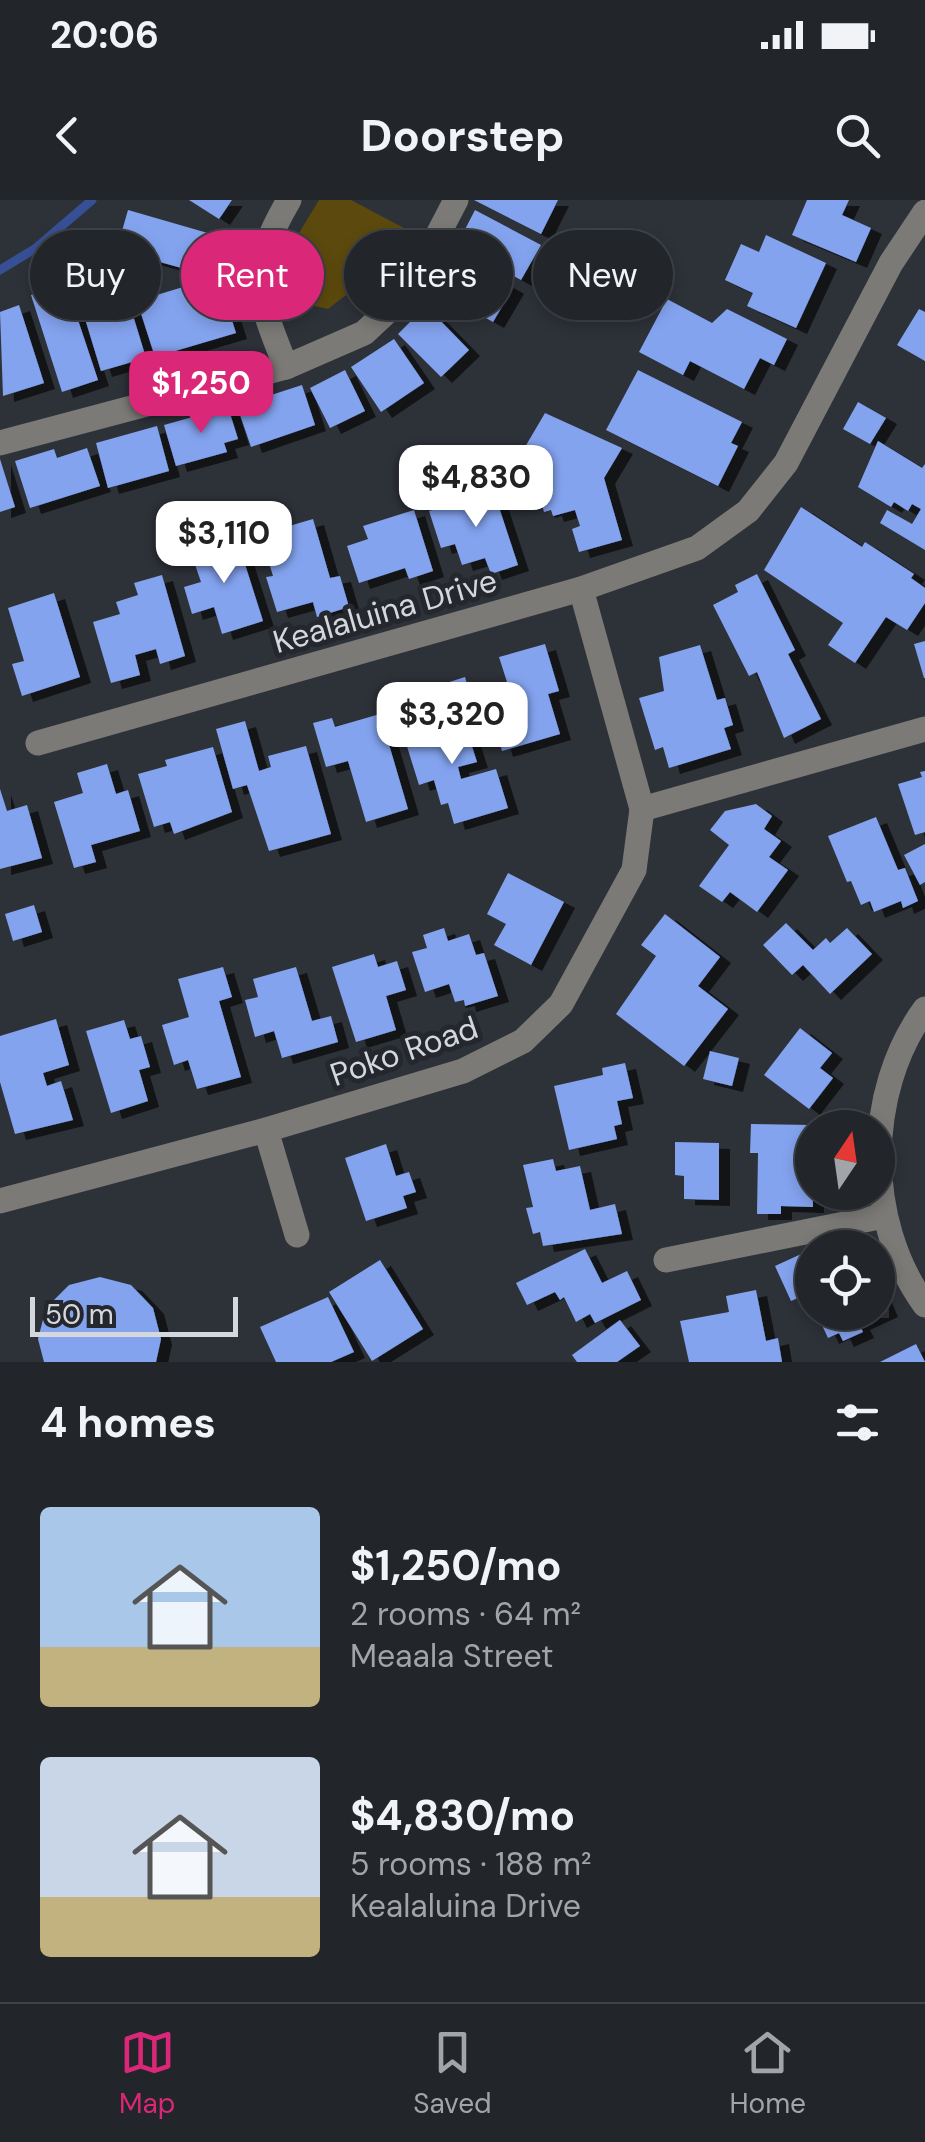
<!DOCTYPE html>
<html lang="en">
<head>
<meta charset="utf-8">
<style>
	body { margin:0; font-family:"DM Sans",sans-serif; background:#2a2d32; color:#f1f3f6; height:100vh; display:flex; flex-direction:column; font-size:38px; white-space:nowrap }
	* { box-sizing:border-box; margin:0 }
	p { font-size:32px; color:#a2a5a8 }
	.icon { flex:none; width:55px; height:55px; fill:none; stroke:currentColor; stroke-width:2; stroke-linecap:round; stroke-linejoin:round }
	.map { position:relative; height:1162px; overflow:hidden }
	.panel { display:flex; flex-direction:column; background:#22252a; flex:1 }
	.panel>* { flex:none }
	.hud { position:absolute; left:30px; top:30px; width:865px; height:90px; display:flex; gap:20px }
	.needle { width:65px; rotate:13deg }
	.fabs { position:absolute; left:795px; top:910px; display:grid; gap:20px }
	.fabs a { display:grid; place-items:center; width:100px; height:100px; border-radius:50%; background:#22252a; box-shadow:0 5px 15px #0003,0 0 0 2px #3f4247; font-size:50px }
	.scale { position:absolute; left:30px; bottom:25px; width:208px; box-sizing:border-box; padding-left:10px; border:5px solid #d4d7db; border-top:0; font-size:28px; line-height:35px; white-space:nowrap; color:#d4d7db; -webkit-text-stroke:8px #24272e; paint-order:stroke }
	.price { position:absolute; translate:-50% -85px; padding:0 22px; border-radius:20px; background:#fff; color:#222; font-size:32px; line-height:65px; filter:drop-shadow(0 2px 5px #0008) }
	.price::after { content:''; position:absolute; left:50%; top:60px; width:30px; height:22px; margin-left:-15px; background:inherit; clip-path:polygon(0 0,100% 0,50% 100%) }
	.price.current { background:#db2777; color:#fff }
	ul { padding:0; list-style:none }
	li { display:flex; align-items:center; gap:30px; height:250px; padding:0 40px }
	li span { display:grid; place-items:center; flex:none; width:280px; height:200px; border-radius:10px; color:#555 }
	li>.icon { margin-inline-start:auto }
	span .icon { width:120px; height:120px; fill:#fffc; stroke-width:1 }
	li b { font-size:42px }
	h2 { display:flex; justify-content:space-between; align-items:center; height:120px; padding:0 40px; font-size:42px }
	.pill { padding:0 35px; border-radius:45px; background:#22252a; box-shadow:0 5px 15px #0003,0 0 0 2px #3f4247; font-size:35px; line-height:90px }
	.pill.current { background:#db2777; color:#fff }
	.status { display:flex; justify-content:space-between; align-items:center; height:70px; padding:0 50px; background:#22252a; direction:ltr }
	.status svg { height:28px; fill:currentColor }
	header { display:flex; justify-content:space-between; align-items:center; height:130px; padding:0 40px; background:#22252a; font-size:45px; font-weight:700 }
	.menu { display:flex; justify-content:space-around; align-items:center; height:140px; border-top:2px solid #3f4247; background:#22252a; font-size:28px; color:#a2a5a8 }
	.menu a { display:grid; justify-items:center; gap:5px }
	.menu .current { color:#db2777 }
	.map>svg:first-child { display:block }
	.green { fill:#5c490d }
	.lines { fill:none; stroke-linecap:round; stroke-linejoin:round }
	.stream { stroke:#374f94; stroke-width:9 }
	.building { fill:#84a3ef; filter:url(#shadow) }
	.minor { stroke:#7b7a76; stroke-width:25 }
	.labels { text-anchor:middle; stroke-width:10; stroke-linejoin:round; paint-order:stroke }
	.street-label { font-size:32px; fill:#d4d7db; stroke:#24272e }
</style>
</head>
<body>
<div class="status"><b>20:06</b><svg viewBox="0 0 49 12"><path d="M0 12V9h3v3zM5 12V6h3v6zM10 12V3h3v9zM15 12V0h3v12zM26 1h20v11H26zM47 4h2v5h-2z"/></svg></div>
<header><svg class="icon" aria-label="back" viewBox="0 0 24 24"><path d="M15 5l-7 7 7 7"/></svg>Doorstep<svg class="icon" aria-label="search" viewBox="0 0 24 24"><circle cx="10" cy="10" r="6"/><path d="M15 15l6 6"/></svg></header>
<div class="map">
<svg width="925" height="1162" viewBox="0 0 925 1162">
	<defs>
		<filter id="shadow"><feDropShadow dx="11" dy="6" stdDeviation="0" flood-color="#0009"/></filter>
	</defs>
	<rect width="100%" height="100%" fill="#2d3138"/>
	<path class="green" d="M319,0H351L404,28L363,82L328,109L301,103L287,80L299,33Z"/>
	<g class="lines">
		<path class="stream" d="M0,70L36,48L92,0"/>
	</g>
	<g class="building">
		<path d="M189,0H232L219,19Z"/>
		<path d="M474,0H558L541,34Z"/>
		<path d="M807,0H849L842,15L871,28L856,62L792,35Z"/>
		<path d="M128,10L225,38L214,77L149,59L152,47L120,38Z"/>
		<path d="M475,10L541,45L521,80L457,45Z"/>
		<path d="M766,35L826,63L796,128L747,106L753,93L725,80L741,44L759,52Z"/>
		<path d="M456,55L513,88L493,122L436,90Z"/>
		<path d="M117,63L146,158L101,171L79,99L90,96L84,73Z"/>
		<path d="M58,86L64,102L71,99L98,180L62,192L31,95Z"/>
		<path d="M183,87L188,103L223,92L236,133L155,157L137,101Z"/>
		<path d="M667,99L712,123L727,109L787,139L774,165L760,158L744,189L690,161L683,175L639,152Z"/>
		<path d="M19,105L44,183L3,196L0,112Z"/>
		<path d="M426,106L469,150L441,177L398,134Z"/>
		<path d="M919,109L925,112V161L897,145Z"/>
		<path d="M394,139L424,183L381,212L351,167Z"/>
		<path d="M345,170L365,211L330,228L310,188Z"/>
		<path d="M638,170L742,222L731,243L738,246L718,286L606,230Z"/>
		<path d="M302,185L315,225L251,247L237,206Z"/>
		<path d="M858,202L886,218L870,244L843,229Z"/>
		<path d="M228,207L238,239L224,243L227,252L176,266L164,225Z"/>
		<path d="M545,213L622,248L604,278L622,340L579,352L572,329L580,326L575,310L553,316L551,310L544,312L525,247Z"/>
		<path d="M157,226L169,271L108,288L96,243Z"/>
		<path d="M878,241L922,268L925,264V350L880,323L887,310L912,324L921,309L912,304L908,311L894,302L891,307L858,287Z"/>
		<path d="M87,248L100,286L30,308L15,261L54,249L57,258Z"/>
		<path d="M0,259L15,307L0,312Z"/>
		<path d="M491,283L518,365L491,374L485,358L462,365L455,344L441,348L429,311L470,298L468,291Z"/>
		<path d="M801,307L862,347L865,342L914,374L911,378L925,388V403L907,430L886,417L855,463L828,445L843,423L764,370Z"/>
		<path d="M414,310L433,371L409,379L405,368L359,383L347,346L368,339L363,326Z"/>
		<path d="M313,319L330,378L340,376L349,407L317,417L313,402L277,412L266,377L273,376L264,347L276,344L272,331Z"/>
		<path d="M236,336L263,421L222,434L214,407L192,414L184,387L201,382L190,350Z"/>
		<path d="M757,374L795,450L788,454L821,519L784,538L757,472L749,476L713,405L738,392L735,385Z"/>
		<path d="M162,375L185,456L160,464L156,449L135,455L140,475L111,483L93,422L120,414L116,402L138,395L134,383Z"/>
		<path d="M54,393L80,477L22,496L12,464L24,461L8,408Z"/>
		<path d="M925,441V478H924L914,444Z"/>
		<path d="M545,444L559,491L548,494L560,534L502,551L483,488L507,482L499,457Z"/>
		<path d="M700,445L717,500L725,498L733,525L724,528L731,549L669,568L663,547L655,550L639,498L664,491L659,457Z"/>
		<path d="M465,477L473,504L445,513L437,486Z"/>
		<path d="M461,512L477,562L458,567L461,579L496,569L508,608L454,624L448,603L441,605L434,580L419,585L400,524Z"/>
		<path d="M380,514L408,609L366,622L348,561L326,567L313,523L332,518L335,527Z"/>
		<path d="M245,521L259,571L271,567L268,556L306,546L331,634L269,651L247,585L233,589L216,529Z"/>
		<path d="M213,547L232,612L174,634L170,622L154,627L138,574L167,566L165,560Z"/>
		<path d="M107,564L116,594L128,590L140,631L91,645L96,662L74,668L54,602L83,593L77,573Z"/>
		<path d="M925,571V632L915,635L898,584L922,577L920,572Z"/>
		<path d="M0,589L7,611L27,605L42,658L0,669Z"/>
		<path d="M756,604L772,616L764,629L781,641L769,657L788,670L757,712L730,692L722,702L699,686L729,645L710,630L725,611Z"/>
		<path d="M876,617L898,670L905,668L918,701L903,708L901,701L874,712L870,701L861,705L851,681L847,682L828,636Z"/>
		<path d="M925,644V682L920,685L904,655Z"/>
		<path d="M508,673L564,702L531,765L494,745L506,724L487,714Z"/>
		<path d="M34,705L42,732L13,741L5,714Z"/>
		<path d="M665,714L720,757L698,786L728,809L684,866L616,814L656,756L641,745Z"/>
		<path d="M786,723L813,750L826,738L830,743L847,728L872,754L830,794L803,765L792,775L763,745Z"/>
		<path d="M444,728L448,741L469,734L476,755L484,753L498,796L465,806L464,800L455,802L449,784L425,792L412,752L427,748L423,735Z"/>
		<path d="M374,754L378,767L397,761L406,790L386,796L396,830L356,842L332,767Z"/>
		<path d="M223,767L232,797L219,801L241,877L197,889L188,860L174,865L162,825L189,817L178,779Z"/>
		<path d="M296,767L312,821L331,816L338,842L282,858L274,831L255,837L245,800L258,797L253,779Z"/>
		<path d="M56,819L69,865L43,873L47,886L61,881L73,920L15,934L0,882V836Z"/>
		<path d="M124,820L130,839L141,836L150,867L139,870L148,901L111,913L86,831Z"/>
		<path d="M800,828L832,853L820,868L833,878L809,909L764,875Z"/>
		<path d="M710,851L739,858L732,886L703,879Z"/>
		<path d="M625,863L633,898L617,901L622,924L614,926L617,939L569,950L554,886L603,875L602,868Z"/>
		<path d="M751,924L812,925L813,1007L781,1006V1014H757L758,953H750Z"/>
		<path d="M675,942L719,943V1000L684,999V976L675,975Z"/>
		<path d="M386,944L396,976L409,972L416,992L403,996L407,1008L366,1021L345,958Z"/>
		<path d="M553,959L556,971L580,966L590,1010L615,1004L622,1034L543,1046L540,1032L533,1034L526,1008L533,1007L523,965Z"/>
		<path d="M585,1049L602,1083L627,1071L641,1100L595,1123L590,1114L576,1122L564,1097L560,1100L555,1092L527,1105L516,1083Z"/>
		<path d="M812,1049V1105L807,1094L791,1101L775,1066Z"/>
		<path d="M380,1060L423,1129L372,1161L329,1092Z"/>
		<path d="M100,1077L131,1085L153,1108L161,1139L156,1162H44L38,1139L46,1108L69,1085Z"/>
		<path d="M756,1090L766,1141L778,1138L782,1162H689L680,1121L729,1112L726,1096Z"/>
		<path d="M878,1090L887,1111L859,1124L863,1132L843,1141L839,1133L828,1138L816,1112H878Z"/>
		<path d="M328,1097L354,1152L331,1162H276L260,1127Z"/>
		<path d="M620,1120L640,1146L617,1162H577L572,1155Z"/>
		<path d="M916,1144L925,1162H880Z"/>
	</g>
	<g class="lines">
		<g class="minor">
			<path d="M286,167C257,94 247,72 289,0"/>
			<path d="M0,243L286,167L364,133L408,92L456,0"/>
			<path d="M38,543L581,389L697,348L748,311L786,263L891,63L925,12"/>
			<path d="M642,609L925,529"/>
			<path d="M925,809C864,892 864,1022 925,1105"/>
			<path d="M266,930L297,1035"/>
			<path d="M0,1001L266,930L463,871L523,841L561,804L634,670L642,609L581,389"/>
			<path d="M666,1060L884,1016"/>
		</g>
	</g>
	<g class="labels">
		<g class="street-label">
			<text transform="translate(385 411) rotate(-16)" y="11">Kealaluina Drive</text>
			<text transform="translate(404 851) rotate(-19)" y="11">Poko Road</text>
		</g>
	</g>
</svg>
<div class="fabs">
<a><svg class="needle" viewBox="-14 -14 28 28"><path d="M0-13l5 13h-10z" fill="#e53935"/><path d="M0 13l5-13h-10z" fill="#a2a5a8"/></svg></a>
<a><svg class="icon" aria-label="locate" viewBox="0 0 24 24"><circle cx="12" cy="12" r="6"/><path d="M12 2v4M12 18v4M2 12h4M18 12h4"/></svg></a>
</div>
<div class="scale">50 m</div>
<b class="price current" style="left:201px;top:236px">$1,250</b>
<b class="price" style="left:476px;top:330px">$4,830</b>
<b class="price" style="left:224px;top:386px">$3,110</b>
<b class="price" style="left:452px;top:567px">$3,320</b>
<div class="hud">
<a class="pill">Buy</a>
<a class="pill current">Rent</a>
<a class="pill">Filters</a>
<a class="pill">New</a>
</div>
</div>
<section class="panel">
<h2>4 homes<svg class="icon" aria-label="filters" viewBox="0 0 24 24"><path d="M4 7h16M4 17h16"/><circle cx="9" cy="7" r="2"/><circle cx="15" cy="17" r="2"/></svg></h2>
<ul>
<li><span style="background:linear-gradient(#a9c7e8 70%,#c2b280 0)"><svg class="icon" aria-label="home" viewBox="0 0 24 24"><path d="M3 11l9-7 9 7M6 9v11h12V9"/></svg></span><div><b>$1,250/mo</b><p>2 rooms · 64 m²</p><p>Meaala Street</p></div></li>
<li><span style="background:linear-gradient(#c9d6e8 70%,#c2b280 0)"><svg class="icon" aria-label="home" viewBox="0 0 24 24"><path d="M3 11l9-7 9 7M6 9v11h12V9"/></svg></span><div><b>$4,830/mo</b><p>5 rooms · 188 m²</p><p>Kealaluina Drive</p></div></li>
</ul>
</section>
<nav class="menu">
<a class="current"><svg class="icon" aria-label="map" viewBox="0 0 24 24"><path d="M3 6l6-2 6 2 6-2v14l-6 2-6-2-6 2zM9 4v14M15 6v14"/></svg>Map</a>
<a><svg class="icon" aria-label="saved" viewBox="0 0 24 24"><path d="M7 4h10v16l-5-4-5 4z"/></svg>Saved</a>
<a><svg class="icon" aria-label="home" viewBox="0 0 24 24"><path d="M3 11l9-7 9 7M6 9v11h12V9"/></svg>Home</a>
</nav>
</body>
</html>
